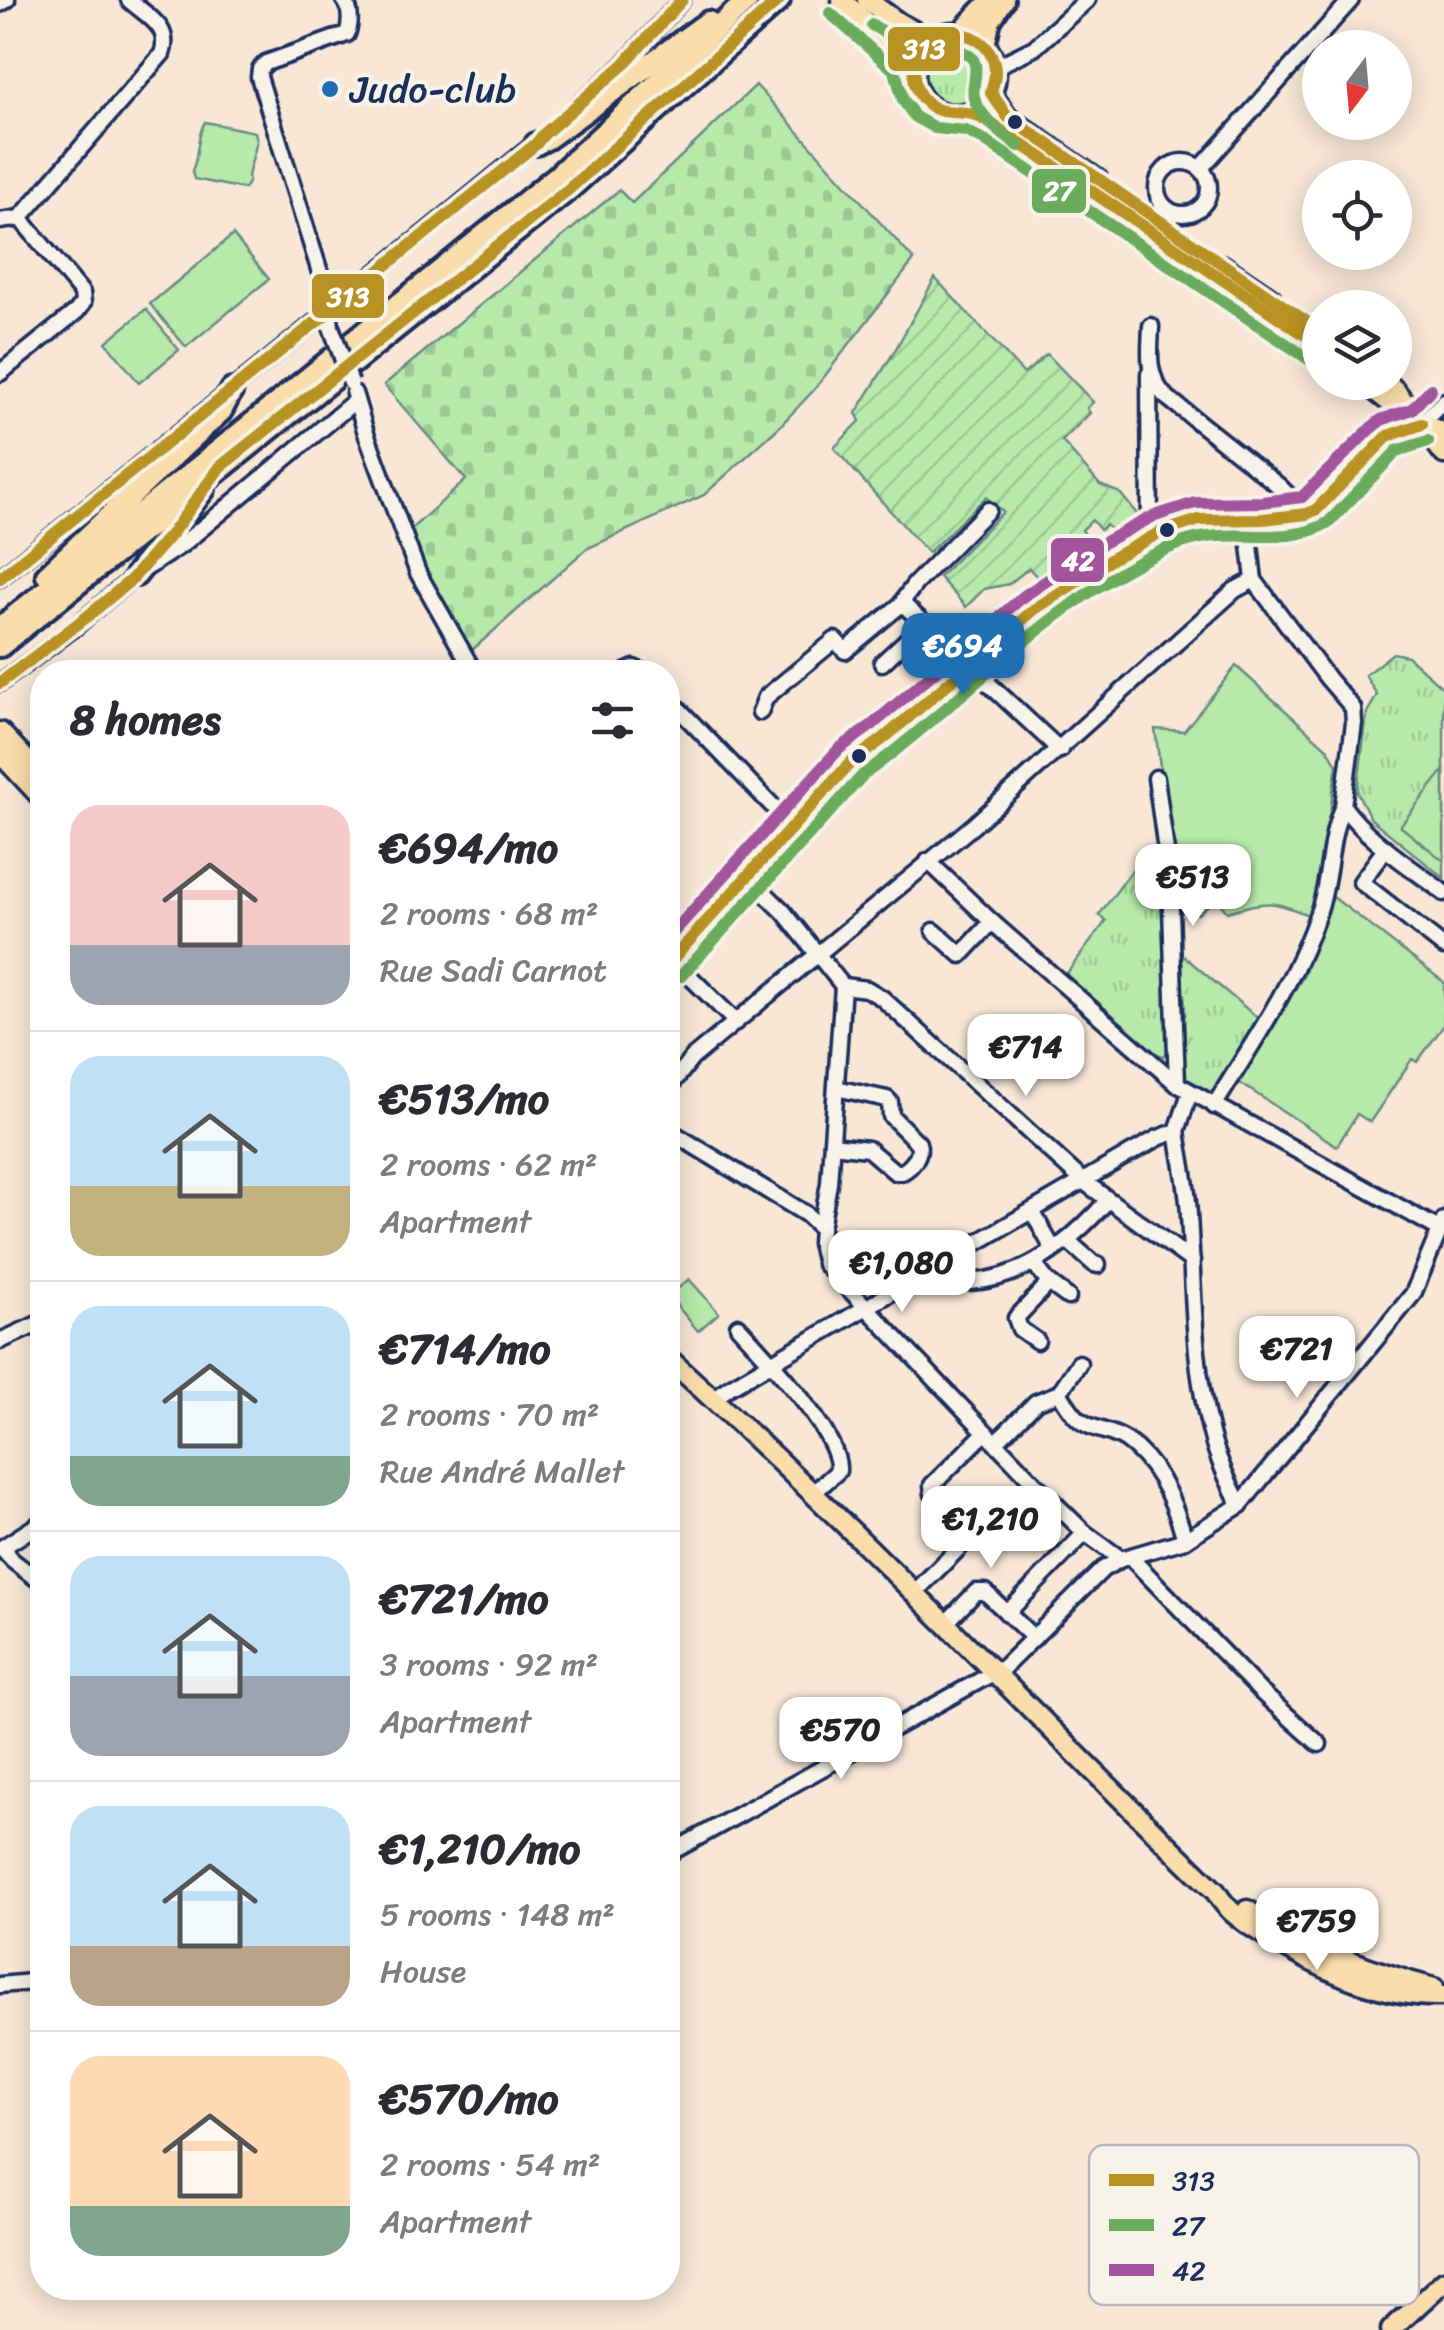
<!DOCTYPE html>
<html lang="en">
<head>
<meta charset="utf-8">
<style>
	body { margin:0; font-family:Sriracha,sans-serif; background:#f7f7f7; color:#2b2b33; height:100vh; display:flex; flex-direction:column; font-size:38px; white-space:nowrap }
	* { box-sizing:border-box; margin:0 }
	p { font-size:32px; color:#7c7c81 }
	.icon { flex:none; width:55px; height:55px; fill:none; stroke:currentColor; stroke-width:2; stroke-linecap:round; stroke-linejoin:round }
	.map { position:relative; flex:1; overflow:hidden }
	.sheet { position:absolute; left:30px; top:660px; width:650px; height:1640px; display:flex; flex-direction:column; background:#fff; border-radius:40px; box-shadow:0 5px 25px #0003 }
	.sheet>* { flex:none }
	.needle { width:65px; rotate:196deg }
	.buttons { position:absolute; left:1302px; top:30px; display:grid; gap:20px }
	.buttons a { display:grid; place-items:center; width:110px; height:110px; border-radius:50%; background:#fff; box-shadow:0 5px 25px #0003; font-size:50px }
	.price { position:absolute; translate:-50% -85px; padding:0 22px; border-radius:20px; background:#fff; color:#222; font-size:32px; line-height:65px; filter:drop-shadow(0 2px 5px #0008) }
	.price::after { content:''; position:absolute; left:50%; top:60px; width:30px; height:22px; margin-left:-15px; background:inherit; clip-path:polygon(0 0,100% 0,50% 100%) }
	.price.selected { background:#1f6fb2; color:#fff }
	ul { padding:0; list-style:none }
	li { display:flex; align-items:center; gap:30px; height:250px; padding:0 40px }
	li+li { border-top:2px solid #e1e1e2 }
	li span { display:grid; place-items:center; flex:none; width:280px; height:200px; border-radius:30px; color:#555 }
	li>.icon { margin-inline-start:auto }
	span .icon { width:120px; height:120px; fill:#fffc; stroke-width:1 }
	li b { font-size:42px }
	h2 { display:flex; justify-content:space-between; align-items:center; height:120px; padding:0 40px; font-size:42px }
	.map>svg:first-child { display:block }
	.grass { fill:url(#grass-tufts); stroke:#688c84; stroke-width:2.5 }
	.cemetery { fill:url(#cemetery-stones); stroke:#688c84; stroke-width:2.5 }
	.garden { fill:url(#garden-furrows); stroke:#688c84; stroke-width:2.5 }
	.pitch { fill:#b6e9aa; stroke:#688c84; stroke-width:2.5 }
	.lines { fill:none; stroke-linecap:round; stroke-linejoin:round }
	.minor-casing { stroke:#1b2f5e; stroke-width:21 }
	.major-casing { stroke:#1b2f5e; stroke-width:25 }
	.highway-casing { stroke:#1b2f5e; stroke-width:28 }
	.minor { stroke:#f7f3e8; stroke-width:14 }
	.major { stroke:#fbddab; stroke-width:18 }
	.highway { stroke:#fbddab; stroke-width:20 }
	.minor-bridge-casing { stroke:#1b2f5e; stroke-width:21; stroke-linecap:butt }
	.minor-bridge { stroke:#f7f3e8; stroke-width:14 }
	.bus-1-casing { stroke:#f7f3e8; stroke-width:20 }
	.bus-2-casing { stroke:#f7f3e8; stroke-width:20 }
	.bus-3-casing { stroke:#f7f3e8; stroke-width:20 }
	.bus-1 { stroke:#b89222; stroke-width:12 }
	.bus-2 { stroke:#6aac5c; stroke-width:12 }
	.bus-3 { stroke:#a2559d; stroke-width:12 }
	.poi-dot { fill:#1f6fb2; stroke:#f7f3e8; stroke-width:4 }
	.bus-dot { fill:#1b2f5e; stroke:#f7f3e8; stroke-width:4 }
	.labels { text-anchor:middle; stroke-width:8; stroke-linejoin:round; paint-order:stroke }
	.poi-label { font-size:38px; fill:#1b2f5e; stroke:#f7f3e8; text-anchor:start }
	.key { fill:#f7f3e8; stroke:#b5b8bf; stroke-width:2.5 }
	.key-label { font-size:28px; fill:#1b2f5e }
	.line-badge { stroke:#f7f3e8; stroke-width:4 }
	.badge-label { font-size:28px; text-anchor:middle; font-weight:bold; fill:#fff }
</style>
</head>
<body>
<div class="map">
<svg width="1444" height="2330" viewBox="0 0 1444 2330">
	<defs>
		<pattern id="grass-tufts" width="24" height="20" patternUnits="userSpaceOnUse" patternTransform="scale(2.5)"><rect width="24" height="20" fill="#b6e9aa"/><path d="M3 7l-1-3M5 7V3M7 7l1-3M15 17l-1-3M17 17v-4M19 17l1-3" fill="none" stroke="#9cc895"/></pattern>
		<pattern id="cemetery-stones" width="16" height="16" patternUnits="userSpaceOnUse" patternTransform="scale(2.5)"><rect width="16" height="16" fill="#b6e9aa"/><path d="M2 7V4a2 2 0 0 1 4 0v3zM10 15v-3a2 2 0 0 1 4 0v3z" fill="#9cc895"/></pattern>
		<pattern id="garden-furrows" width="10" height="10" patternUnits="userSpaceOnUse" patternTransform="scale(2.5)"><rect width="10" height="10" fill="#b6e9aa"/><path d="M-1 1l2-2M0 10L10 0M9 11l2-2" fill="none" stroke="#9cc895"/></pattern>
	</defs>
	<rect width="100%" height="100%" fill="#f8e7d5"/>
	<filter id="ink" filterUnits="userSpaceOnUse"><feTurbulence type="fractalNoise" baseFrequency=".01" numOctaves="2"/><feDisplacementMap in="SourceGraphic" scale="20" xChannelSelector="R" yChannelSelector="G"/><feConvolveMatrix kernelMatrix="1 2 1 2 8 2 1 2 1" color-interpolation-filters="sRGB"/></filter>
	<g filter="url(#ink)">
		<g class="grass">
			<circle cx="954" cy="73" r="33"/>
			<path d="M1393,653L1407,656L1444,689V878L1371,819L1357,792L1367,713L1377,695L1365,675Z"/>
			<path d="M1147,851L1156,859L1158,864H1162L1169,978L1165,980V1007L1170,1010L1171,1052L1163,1056L1148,1051L1064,977L1106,921L1099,915L1136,865L1143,870L1149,863L1142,857Z"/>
			<path d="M1179,952L1260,1020L1212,1096L1188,1084L1184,1076L1181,1017L1185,1015L1184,994L1181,991Z"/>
		</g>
		<path class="cemetery" d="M756,85L914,260L814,390L777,429L704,495L586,549L470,652L423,567L410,530L466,480L384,385L619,190L632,203Z"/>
		<path class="garden" d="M935,278L1024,374L1047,354L1093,402L1087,408L1090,413L1062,441L1100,485L1120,493L1140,518L1115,534L1106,525L1100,530L1092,520L1082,530L1097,553L1046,587L1029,568L1009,584L984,589L966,607L939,577L1003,512L986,497L928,553L834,448L860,421L856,413L894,352Z"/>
		<g class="pitch">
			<path d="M205,122L255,132L257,141L248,176L249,181L244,189L194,179L192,171C199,156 196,136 205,122Z"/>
			<path d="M233,235L269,279L186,347L150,304Z"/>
			<path d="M146,309L179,350L139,383L106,342Z"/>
			<path d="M1236,666L1328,749L1337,765L1318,892L1311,916C1270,900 1270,900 1227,912L1215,897L1212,899L1213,901L1198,914L1191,906L1181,913L1177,908L1175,878L1155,729L1184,731Z"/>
			<path d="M1444,770V861L1400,826Z"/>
			<path d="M1333,897L1444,982V1025L1417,1062L1412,1059L1370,1122L1357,1114L1337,1146L1235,1080L1303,977Z"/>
			<path d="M689,1279L719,1313L698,1331L669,1296Z"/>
		</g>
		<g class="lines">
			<defs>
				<g id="minor">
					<path d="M0,4L7,0"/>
					<path d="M995,67L1034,48L1087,0"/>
					<path d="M577,106L623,65L682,0"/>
					<circle cx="1183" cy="188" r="26"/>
					<path d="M1201,168L1351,0"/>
					<path d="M20,218L162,54C172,27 147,16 129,0"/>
					<path d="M0,221L20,218"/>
					<path d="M1151,326C1150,352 1146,374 1164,395L1279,486L1307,514"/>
					<path d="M334,335L331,327L328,298L259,77L260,69L266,63L347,34C351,24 351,8 344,0"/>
					<path d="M0,373L77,311L83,303L82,293L20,218"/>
					<path d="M1149,374L1150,538"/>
					<path d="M354,393L366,433L418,573L474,672"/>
					<path d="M1329,500C1357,486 1374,464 1397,444C1413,430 1429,417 1444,401"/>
					<path d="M988,510L915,584L904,599L905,606L1060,750"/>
					<path d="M1247,519L1254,580L1328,679L1353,708L1354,723L1343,806C1368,841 1410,866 1444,893"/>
					<path d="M0,578L539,140"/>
					<path d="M882,663L924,624"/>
					<path d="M625,672L634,668L643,672"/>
					<path d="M0,683L74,628L136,575L183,544L356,400"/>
					<path d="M668,698L792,826"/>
					<path d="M760,712L766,697L835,640L845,651L904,602"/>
					<path d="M1156,778L1170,880L1177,1084"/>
					<path d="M1386,848L1361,882L1444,947"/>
					<path d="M928,861L992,922L1177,1084L1439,1229"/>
					<path d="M747,876L783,911L843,986L829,1183L821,1228"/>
					<path d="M934,931L961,955L992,922"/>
					<path d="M668,955L735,1021"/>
					<path d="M668,964L851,762L883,739L1035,609L1113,558L1159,533L1199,520L1263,519L1307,514L1317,509L1344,479L1388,436L1422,424"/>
					<path d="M843,986L867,989L882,998L1083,1181L1192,1261"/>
					<path d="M668,1089L692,1058L974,825L1235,590L1254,580"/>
					<path d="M1214,1106C1253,1042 1296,981 1319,910C1331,876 1328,839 1343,806"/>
					<path d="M668,1130L806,1214L821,1228L820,1243L825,1264L1038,1487L1085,1533L1121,1559"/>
					<path d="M1177,1131C1181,1159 1188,1188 1189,1216C1194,1288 1192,1362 1211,1433C1217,1458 1228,1481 1240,1505"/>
					<path d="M832,1145L868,1149L895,1172H902C912,1167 922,1154 918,1143L891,1116L890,1102L887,1099L836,1088"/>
					<path d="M1032,1211L1053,1249"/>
					<path d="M1068,1241L1094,1264L1098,1265"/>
					<path d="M952,1258L970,1282C1026,1279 1072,1241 1108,1200"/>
					<path d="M1034,1264L1049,1283L1016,1318L1020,1329L1037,1341"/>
					<path d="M1049,1283L1068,1297"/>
					<path d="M738,1326C763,1354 842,1435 838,1471L812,1494"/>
					<path d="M0,1341L42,1322"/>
					<path d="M1059,1393C1066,1402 1074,1418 1084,1423C1097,1431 1113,1431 1127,1441C1159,1464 1175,1503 1185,1540"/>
					<path d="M713,1400L728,1388L1129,1154L1158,1138L1177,1131L1190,1093"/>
					<path d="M995,1443L1036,1402L1059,1393L1079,1363"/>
					<path d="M973,1538L933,1494L932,1485L985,1433"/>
					<path d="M1,1548L13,1561L42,1583"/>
					<path d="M0,1549L42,1522"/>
					<path d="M1131,1558L1261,1692L1319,1744"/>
					<path d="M914,1593L968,1539L982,1538L1038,1487"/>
					<path d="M1007,1613L1085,1533"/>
					<path d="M945,1624L976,1592H985L1034,1638"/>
					<path d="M668,1854L1004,1667L1103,1569L1121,1559L1185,1540L1240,1505L1413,1294L1444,1220"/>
					<path d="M0,1985L42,1981"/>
				</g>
				<g id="major">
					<path d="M842,0L914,67"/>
					<path d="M867,0L899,23L930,40"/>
					<circle cx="955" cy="73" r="41"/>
					<path d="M991,93L1008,117L1098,180"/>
					<path d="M967,112L993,125L1015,138L1320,345"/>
					<path d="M1222,265L1271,298"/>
					<path d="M1364,382C1389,403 1414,421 1444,433"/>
					<path d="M1386,382L1395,390L1444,454"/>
					<path d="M0,732L42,776"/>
					<path d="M0,753L42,798"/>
					<path d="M668,1358C857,1529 1033,1714 1216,1892C1229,1915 1253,1928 1275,1941C1327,1972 1383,1998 1444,1996"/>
					<path d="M1247,1910C1306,1945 1368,1971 1434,1988"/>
					<path d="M1391,2330L1444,2281"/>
				</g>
				<g id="highway">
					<path d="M961,33L992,0"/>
					<path d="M984,45L990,20L1003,0"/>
					<path d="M536,144L548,138L708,22"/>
					<path d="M47,575L221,411L232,390"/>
					<path d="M136,575L204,489"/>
					<path d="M0,628L556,177L748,0"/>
					<path d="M0,646L569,189L779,0"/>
				</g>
			</defs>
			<use href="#minor" class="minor-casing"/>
			<use href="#major" class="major-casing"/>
			<use href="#highway" class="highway-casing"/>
			<use href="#minor" class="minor"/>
			<use href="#major" class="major"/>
			<use href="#highway" class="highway"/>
			<defs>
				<path id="minor-bridge" d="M334,335L351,383"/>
			</defs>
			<use href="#minor-bridge" class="minor-bridge-casing"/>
			<use href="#minor-bridge" class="minor-bridge"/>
			<defs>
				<g id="bus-1">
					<path d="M1320,331L1008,117L991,93C992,86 996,77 995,70C992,24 924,20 915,68C912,81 917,94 927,103C941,116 956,110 972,114C979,116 986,121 993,125L1320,345"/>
					<path d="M0,578L536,144L544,134L623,65L682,0"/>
					<path d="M0,683L88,616L132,579L172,533L220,467L569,189L779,0"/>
					<path d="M668,964L851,762L883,739L1035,609L1113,558L1159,533L1199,520L1263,519L1307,514L1317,509L1388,436L1422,424"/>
				</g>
				<g id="bus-2">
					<path d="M830,13L895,71L903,100L915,117L935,128L966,131L984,140L1310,360"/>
					<path d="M872,25L925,57C938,58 950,47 963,52C987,61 968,85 975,101C984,121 1002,134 1019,146"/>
					<path d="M681,976L863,775C964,702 1048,603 1164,550C1175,545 1189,540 1201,538C1243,530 1290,546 1329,522L1397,451L1428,441"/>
				</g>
				<path id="bus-3" d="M668,938L839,749L872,725L1024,596L1103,543L1152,517L1195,503L1262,502L1302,497L1371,428L1381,420L1412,409L1431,389"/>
			</defs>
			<use href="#bus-1" class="bus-1-casing"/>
			<use href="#bus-2" class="bus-2-casing"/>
			<use href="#bus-3" class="bus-3-casing"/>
			<use href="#bus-1" class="bus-1"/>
			<use href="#bus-2" class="bus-2"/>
			<use href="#bus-3" class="bus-3"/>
		</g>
	</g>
	<circle class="poi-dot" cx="330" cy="89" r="10"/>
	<g class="bus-dot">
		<circle cx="1015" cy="122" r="9"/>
		<circle cx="1167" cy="530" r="9"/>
		<circle cx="859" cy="756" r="9"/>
	</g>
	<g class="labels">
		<g class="poi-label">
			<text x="350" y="102">Judo-club</text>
		</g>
	</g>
	<rect x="1089" y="2145" width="330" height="160" rx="15" class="key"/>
	<rect x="1109" y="2174" width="45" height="12" fill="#b89222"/>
	<rect x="1109" y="2219" width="45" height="12" fill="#6aac5c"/>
	<rect x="1109" y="2264" width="45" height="12" fill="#a2559d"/>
	<g class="key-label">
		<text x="1172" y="2190">313</text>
		<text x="1172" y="2235">27</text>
		<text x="1172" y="2280">42</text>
	</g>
	<g class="line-badge">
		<rect x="886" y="25" width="76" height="48" rx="10" fill="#b89222"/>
		<rect x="1030" y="167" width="58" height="48" rx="10" fill="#6aac5c"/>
		<rect x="310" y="272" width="76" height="48" rx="10" fill="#b89222"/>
		<rect x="1049" y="536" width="57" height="48" rx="10" fill="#a2559d"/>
	</g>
	<g class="badge-label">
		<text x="924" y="58">313</text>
		<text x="1059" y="200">27</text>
		<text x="348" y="306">313</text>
		<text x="1078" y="570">42</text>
	</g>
</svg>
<div class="buttons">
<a><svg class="needle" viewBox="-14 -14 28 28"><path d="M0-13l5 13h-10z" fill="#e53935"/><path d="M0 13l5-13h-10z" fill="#7c7c81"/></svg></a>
<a><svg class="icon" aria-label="locate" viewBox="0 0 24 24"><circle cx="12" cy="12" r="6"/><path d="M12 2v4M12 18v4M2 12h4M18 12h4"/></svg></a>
<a><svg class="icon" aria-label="layers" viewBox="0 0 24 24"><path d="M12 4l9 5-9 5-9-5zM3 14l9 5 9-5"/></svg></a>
</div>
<b class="price selected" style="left:963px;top:698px">€694</b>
<b class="price" style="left:1193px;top:929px">€513</b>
<b class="price" style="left:1026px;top:1099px">€714</b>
<b class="price" style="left:902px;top:1315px">€1,080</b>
<b class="price" style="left:1297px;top:1401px">€721</b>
<b class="price" style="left:991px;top:1571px">€1,210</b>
<b class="price" style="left:841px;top:1782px">€570</b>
<b class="price" style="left:1317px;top:1973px">€759</b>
<section class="sheet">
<h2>8 homes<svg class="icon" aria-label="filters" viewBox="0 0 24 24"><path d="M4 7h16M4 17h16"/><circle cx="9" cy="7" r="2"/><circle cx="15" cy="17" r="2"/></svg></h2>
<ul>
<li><span style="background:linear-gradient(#f6c9c9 70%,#9aa5b1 0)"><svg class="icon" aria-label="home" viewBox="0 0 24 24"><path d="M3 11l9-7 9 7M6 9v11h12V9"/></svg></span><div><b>€694/mo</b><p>2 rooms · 68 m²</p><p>Rue Sadi Carnot</p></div></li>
<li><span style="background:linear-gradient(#bfe0f5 65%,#c2b280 0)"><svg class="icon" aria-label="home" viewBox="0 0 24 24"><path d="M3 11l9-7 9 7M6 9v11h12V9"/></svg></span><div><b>€513/mo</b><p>2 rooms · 62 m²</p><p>Apartment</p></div></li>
<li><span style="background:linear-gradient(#bfe0f5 75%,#7fa58c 0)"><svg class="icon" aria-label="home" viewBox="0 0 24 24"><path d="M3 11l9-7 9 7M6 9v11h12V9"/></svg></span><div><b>€714/mo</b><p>2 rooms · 70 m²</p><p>Rue André Mallet</p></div></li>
<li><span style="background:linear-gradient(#bfe0f5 60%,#9aa5b1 0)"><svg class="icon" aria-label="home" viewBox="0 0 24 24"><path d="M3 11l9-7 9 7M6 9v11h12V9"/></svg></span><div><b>€721/mo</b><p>3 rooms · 92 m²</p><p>Apartment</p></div></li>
<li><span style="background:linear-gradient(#bfe0f5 70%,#b9a48a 0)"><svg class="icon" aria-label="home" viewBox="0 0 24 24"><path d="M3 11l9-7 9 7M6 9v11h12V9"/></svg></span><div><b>€1,210/mo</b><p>5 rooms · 148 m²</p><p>House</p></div></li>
<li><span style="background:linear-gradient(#ffd9b3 75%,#7fa58c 0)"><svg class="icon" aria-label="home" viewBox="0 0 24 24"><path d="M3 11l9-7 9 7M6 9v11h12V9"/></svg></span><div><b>€570/mo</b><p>2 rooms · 54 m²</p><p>Apartment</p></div></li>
</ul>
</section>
</div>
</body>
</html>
